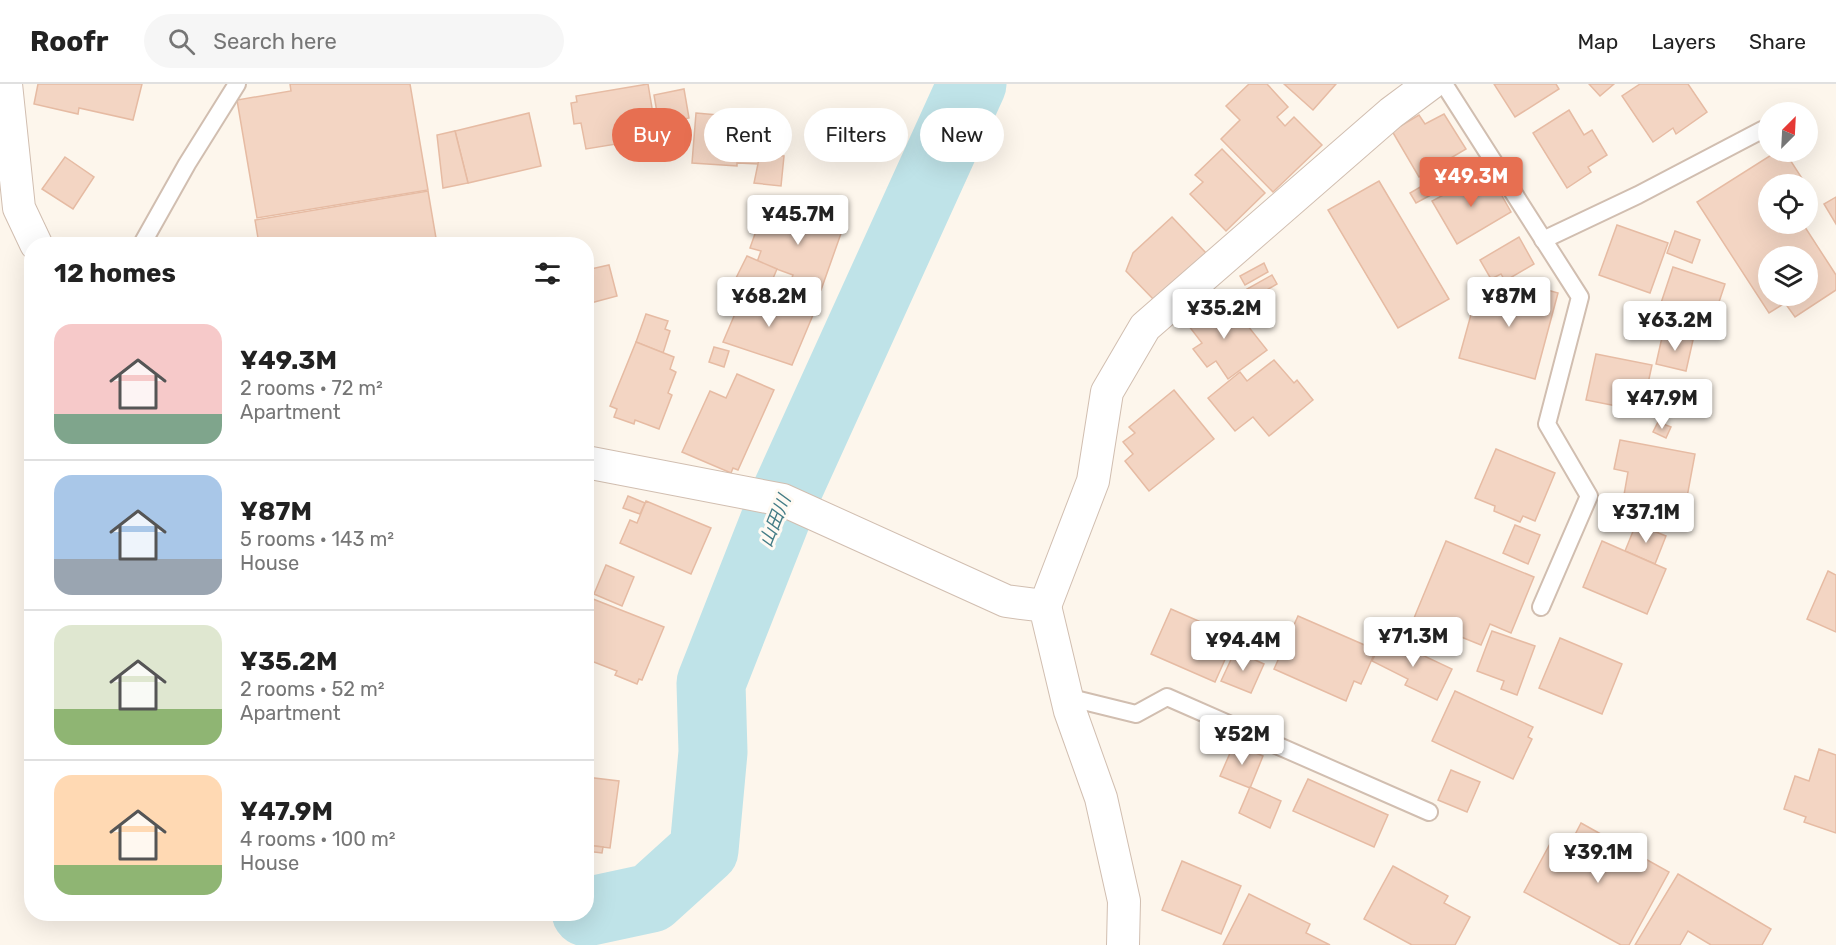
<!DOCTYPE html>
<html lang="en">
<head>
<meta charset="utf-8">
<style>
	body { margin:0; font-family:Rubik,"Noto Sans JP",sans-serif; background:#f6f6f6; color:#222; height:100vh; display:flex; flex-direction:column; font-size:22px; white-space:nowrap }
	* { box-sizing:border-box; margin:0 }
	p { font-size:20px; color:#767676 }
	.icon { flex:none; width:33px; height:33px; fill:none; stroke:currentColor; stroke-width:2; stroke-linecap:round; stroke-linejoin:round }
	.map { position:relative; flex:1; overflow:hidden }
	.side { position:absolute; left:24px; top:153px; width:570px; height:684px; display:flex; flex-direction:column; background:#fff; border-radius:24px; box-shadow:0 6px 24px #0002 }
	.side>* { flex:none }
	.top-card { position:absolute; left:612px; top:24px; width:570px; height:54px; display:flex; gap:12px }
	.needle { width:39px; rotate:24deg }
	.tools { position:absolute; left:1758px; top:18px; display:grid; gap:12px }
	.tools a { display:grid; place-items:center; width:60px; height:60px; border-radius:50%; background:#fff; box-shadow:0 6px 24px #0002; font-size:30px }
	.price { position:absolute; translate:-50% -51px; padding:0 14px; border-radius:6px; background:#fff; color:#222; font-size:20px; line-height:39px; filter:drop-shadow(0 2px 3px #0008) }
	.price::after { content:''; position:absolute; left:50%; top:36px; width:18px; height:14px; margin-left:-9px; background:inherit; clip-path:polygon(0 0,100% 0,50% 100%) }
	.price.current { background:#e76f51; color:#fff }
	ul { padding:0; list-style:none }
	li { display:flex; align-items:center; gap:18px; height:150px; padding:0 30px }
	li+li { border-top:2px solid #e0e0e0 }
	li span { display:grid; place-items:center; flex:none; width:168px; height:120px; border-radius:18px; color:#555 }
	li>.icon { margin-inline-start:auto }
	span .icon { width:72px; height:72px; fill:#fffc; stroke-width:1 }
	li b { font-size:26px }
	h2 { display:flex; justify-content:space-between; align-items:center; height:72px; padding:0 30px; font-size:26px }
	.pill { padding:0 21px; border-radius:27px; background:#fff; box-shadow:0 6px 24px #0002; font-size:21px; line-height:54px }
	.pill.current { background:#e76f51; color:#fff }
	header { display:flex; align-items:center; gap:36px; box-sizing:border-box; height:84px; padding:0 30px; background:#fff; border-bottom:2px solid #e0e0e0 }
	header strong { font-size:28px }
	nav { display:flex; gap:33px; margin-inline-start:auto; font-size:21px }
	.search { width:420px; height:54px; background:#f6f6f6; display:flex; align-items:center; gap:15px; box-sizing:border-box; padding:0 21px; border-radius:33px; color:#767676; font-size:22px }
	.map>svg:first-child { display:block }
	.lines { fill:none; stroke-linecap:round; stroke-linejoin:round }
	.river { stroke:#bfe3e8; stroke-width:69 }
	.building { fill:#f3d5c3; stroke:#e6bba3; stroke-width:1.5; fill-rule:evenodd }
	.lane-casing { stroke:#d1beb0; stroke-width:20 }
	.street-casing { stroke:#d1beb0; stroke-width:34 }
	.lane { stroke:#fff; stroke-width:16 }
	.street { stroke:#fff; stroke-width:32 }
	.labels { text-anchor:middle; stroke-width:6; stroke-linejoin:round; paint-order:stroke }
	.water-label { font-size:18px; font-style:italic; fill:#437c86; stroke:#fffaf3 }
</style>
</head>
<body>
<header>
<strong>Roofr</strong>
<div class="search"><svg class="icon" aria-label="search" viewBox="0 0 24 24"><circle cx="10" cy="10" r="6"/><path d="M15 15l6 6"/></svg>Search here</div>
<nav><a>Map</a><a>Layers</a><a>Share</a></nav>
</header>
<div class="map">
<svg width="1836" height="861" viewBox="0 0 1836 861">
	<rect width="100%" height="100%" fill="#fdf6ec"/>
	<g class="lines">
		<path class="river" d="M586,828L651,814L704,766L713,668L711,599L783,416L972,0"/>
	</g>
	<g class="building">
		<path d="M38,0H142L133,36L79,24L78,30L34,20Z"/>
		<path d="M290,0H410L428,106L257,134L237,16L291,7Z"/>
		<path d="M648,0L656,48L634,52L635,57L586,65L581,39L574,40L571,19L577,18L576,12Z"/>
		<path d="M1249,0H1267L1288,23L1277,33L1285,42L1294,33L1322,61L1273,108L1221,55L1240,36L1226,22Z"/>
		<path d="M1284,0H1336L1313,26Z"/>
		<path d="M1494,0H1556L1559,5L1515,33Z"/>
		<path d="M1589,0H1614L1600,12Z"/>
		<path d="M1640,0H1688L1707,28L1676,50L1673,44L1653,58L1622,12Z"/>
		<path d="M684,5L689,34L659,40L654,11Z"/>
		<path d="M1569,26L1584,51L1592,46L1607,71L1588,83L1591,88L1567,104L1533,49Z"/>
		<path d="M529,29L541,82L468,99L455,47Z"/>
		<path d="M696,29L729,32V38L756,41L755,47H762L759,80L737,79V82L692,79Z"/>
		<path d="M1444,30L1466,65L1419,93L1392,47L1419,31L1425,40Z"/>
		<path d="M455,47L468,99L443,104L437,51Z"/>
		<path d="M1222,65L1265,109L1226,147L1190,110L1203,98L1195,91Z"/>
		<path d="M1776,68H1785L1805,99L1768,100V140H1803L1836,191V206L1795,233L1785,219L1769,229L1697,118ZM1768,172H1808V212H1768Z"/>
		<path d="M760,70L784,72L781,102L754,99Z"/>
		<path d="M65,73L94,93L73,125L42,105Z"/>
		<path d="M1479,92L1484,101L1493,96L1511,128L1457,160L1432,117Z"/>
		<path d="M1379,97L1449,215L1398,244L1328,126Z"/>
		<path d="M1427,99L1433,110L1416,119L1410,109Z"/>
		<path d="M428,107L437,160H259L255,136Z"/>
		<path d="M1836,113V140L1824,120Z"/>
		<path d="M783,128L807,136L809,129L844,141L821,206L791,196L793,191L757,178L761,167L750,164L762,130L781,136Z"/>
		<path d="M1172,133L1206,169L1155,217L1126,187L1133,169Z"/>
		<path d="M1617,141L1668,159L1650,209L1599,191Z"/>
		<path d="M1675,147L1700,156L1692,179L1667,169Z"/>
		<path d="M1519,153L1534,180L1505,197L1501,190L1491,195L1480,176Z"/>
		<path d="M747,172L777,185L766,211L734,198Z"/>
		<path d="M1264,179L1268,188L1245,201L1240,192Z"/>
		<path d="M609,181L617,212L587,220L586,186Z"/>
		<path d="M1673,183L1725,200L1709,248L1657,231Z"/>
		<path d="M1272,191L1277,200L1253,214L1247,205Z"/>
		<path d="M1513,196L1558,209L1535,295L1459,274L1480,198L1510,206Z"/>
		<path d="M760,209L813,231L792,281L723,258L743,211L757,216Z"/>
		<path d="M1214,215L1231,238L1240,232L1267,266L1228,295L1216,277L1207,283L1193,265L1202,259L1185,237Z"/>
		<path d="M646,230L668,237L665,245L670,247L663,269L636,258Z"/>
		<path d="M1663,249L1693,256L1686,287L1656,280Z"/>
		<path d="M636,258L674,273L670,285L676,288L668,309L672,311L659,345L635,336L634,340L614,333L617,325L610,322Z"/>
		<path d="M714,263L729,267L724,283L709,278Z"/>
		<path d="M1596,270L1652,281L1642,327L1586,316Z"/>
		<path d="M1274,276L1294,299L1297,296L1313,316L1269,352L1253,333L1235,347L1208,314L1240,288L1247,297Z"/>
		<path d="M737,290L774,306L738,386L733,384L731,389L682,368L710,307L726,314Z"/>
		<path d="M1174,306L1214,355L1149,407L1125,377L1133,370L1123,358L1135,349L1129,343Z"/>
		<path d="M1658,338L1671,343L1666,354L1653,348Z"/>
		<path d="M1620,356L1695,370L1685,424L1668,421L1665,436L1621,428L1628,388L1614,385Z"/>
		<path d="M1496,365L1555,389L1535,437L1523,432L1520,438L1494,427L1495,422L1475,414Z"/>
		<path d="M628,412L645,419L640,430L623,424Z"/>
		<path d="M646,417L711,444L691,490L620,459L630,436L637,439Z"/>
		<path d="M1636,440L1666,452L1655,480L1625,467Z"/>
		<path d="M1515,441L1540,451L1528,480L1503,469Z"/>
		<path d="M1446,457L1534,493L1511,549L1490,540L1481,561L1414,534Z"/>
		<path d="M1602,457L1666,485L1647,530L1583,503Z"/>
		<path d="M606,481L634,493L622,522L594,510Z"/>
		<path d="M1828,487L1836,491V548L1807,535Z"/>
		<path d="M593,515L664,543L642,596L639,595L637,600L615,591L617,587L586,575V562L591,550L586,548V529Z"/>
		<path d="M1171,525L1235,553L1215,598L1151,570Z"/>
		<path d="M1298,532L1376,566L1361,600L1354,597L1346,617L1274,585Z"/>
		<path d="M1492,547L1535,562L1517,611L1501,605L1504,597L1477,587Z"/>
		<path d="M1384,553L1452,585L1437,616L1405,601L1408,595L1372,577Z"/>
		<path d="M1560,554L1622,580L1602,630L1539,604Z"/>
		<path d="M1235,567L1264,580L1251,609L1221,597Z"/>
		<path d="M1455,607L1533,643L1528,653L1532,655L1513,695L1432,657Z"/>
		<path d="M1234,660L1263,672L1250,704L1220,692Z"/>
		<path d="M1819,665L1836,671V749L1804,738L1806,733L1784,725L1795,692L1809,697Z"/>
		<path d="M1451,686L1480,698L1467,728L1438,716Z"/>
		<path d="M586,693L619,697L610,764L586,761Z"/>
		<path d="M1308,695L1388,731L1374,763L1293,727Z"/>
		<path d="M1250,703L1281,717L1270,744L1239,729Z"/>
		<path d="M1581,739L1669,788L1629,861H1621L1524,808L1551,758L1567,766Z"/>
		<path d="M586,761L603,763L602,769L586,767Z"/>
		<path d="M1182,777L1241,802L1221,850L1162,826Z"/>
		<path d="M1393,782L1448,812L1444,819L1470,833L1455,861H1412L1364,835Z"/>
		<path d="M1678,790L1771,845L1762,861H1711L1688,847L1680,861H1635Z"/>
		<path d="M1249,810L1310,840L1306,849L1330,861H1223Z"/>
	</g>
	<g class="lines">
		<defs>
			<g id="lane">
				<path d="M1444,0L1580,213L1547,340L1589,412L1541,523"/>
				<path d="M1543,156L1638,111L1762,46"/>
				<path d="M142,160L187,80L237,0"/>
				<path d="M1067,613L1136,630L1167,613L1429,728"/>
			</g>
			<g id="street">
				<path d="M6,0L19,124L36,160"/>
				<path d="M586,378L783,416L1006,517L1045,522L1070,627L1101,714L1124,817L1123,861"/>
				<path d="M1045,522L1093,397L1107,308L1145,243L1391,29L1430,0"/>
			</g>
		</defs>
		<use href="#lane" class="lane-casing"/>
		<use href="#street" class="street-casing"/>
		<use href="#lane" class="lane"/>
		<use href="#street" class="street"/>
	</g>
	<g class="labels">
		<g class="water-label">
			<text transform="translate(775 437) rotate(-68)" y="6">山田川</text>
		</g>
	</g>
</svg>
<div class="tools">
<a><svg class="needle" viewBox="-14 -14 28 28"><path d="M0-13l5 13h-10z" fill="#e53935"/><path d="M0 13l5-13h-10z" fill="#767676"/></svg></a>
<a><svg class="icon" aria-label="locate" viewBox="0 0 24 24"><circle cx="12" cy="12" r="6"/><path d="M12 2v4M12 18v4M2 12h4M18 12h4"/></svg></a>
<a><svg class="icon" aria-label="layers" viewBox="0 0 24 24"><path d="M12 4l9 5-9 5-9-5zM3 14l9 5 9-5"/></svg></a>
</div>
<b class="price current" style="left:1471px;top:124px">¥49.3M</b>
<b class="price" style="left:798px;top:162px">¥45.7M</b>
<b class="price" style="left:769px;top:244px">¥68.2M</b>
<b class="price" style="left:1509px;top:244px">¥87M</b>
<b class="price" style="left:1224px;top:256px">¥35.2M</b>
<b class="price" style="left:1675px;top:268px">¥63.2M</b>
<b class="price" style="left:1662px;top:346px">¥47.9M</b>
<b class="price" style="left:1646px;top:460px">¥37.1M</b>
<b class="price" style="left:1413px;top:584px">¥71.3M</b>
<b class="price" style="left:1243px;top:588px">¥94.4M</b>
<b class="price" style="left:1242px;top:682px">¥52M</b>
<b class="price" style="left:1598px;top:800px">¥39.1M</b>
<div class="top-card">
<a class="pill current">Buy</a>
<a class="pill">Rent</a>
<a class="pill">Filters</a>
<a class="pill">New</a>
</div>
<section class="side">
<h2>12 homes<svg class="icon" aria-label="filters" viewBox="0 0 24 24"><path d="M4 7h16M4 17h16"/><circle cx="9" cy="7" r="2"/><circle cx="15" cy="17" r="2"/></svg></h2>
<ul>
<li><span style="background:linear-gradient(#f6c9c9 75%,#7fa58c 0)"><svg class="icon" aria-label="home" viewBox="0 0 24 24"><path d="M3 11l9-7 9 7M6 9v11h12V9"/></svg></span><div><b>¥49.3M</b><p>2 rooms · 72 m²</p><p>Apartment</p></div></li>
<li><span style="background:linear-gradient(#a9c7e8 70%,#9aa5b1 0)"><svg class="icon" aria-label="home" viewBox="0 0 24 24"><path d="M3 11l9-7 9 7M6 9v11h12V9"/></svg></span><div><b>¥87M</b><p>5 rooms · 143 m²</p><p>House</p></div></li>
<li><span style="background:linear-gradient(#dfe7d0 70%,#8fb573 0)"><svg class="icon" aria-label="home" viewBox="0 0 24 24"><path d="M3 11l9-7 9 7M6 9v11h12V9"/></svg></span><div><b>¥35.2M</b><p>2 rooms · 52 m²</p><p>Apartment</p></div></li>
<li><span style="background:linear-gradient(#ffd9b3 75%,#8fb573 0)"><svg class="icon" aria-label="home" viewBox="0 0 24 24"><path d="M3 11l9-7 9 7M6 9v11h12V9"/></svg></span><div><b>¥47.9M</b><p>4 rooms · 100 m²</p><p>House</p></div></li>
</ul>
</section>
</div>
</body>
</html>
